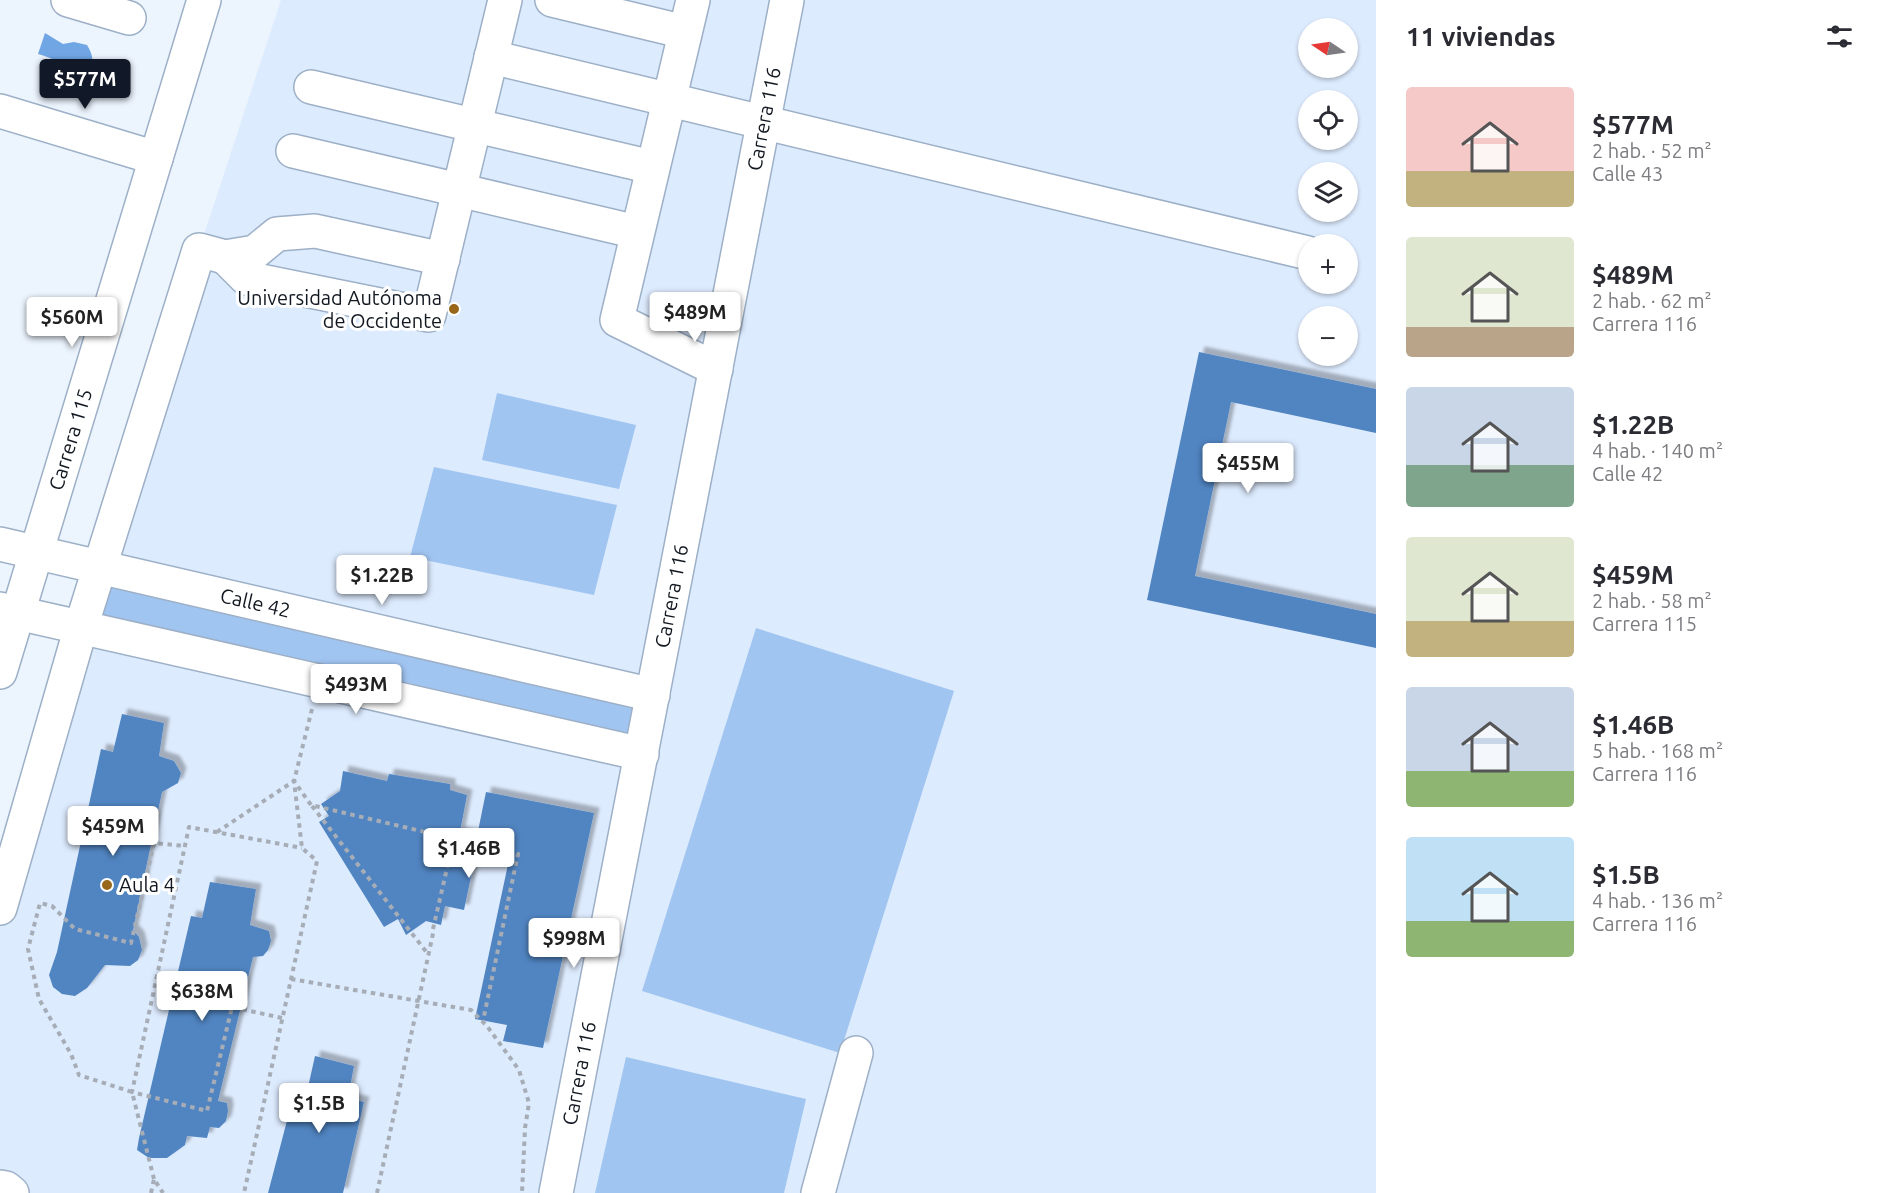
<!DOCTYPE html>
<html lang="es">
<head>
<meta charset="utf-8">
<style>
	body { margin:0; font-family:Ubuntu,sans-serif; background:#f7f7f7; color:#2b2b33; height:100vh; display:flex; flex-direction:column; font-size:22px; white-space:nowrap }
	* { box-sizing:border-box; margin:0 }
	p { font-size:20px; color:#7c7c81 }
	.icon { flex:none; width:33px; height:33px; fill:none; stroke:currentColor; stroke-width:2; stroke-linecap:round; stroke-linejoin:round }
	.map { position:relative; flex:1; overflow:hidden }
	.panel { display:flex; flex-direction:column; background:#fff; width:510px }
	.panel>* { flex:none }
	.needle { width:39px; rotate:283deg }
	.tools { position:absolute; left:1298px; top:18px; display:grid; gap:12px }
	.tools a { display:grid; place-items:center; width:60px; height:60px; border-radius:50%; background:#fff; box-shadow:0 2px 4px #0004; font-size:30px }
	.price { position:absolute; translate:-50% -51px; padding:0 14px; border-radius:6px; background:#fff; color:#222; font-size:20px; line-height:39px; filter:drop-shadow(0 2px 3px #0008) }
	.price::after { content:''; position:absolute; left:50%; top:36px; width:18px; height:14px; margin-left:-9px; background:inherit; clip-path:polygon(0 0,100% 0,50% 100%) }
	.price.on { background:#111827; color:#fff }
	ul { padding:0; list-style:none }
	li { display:flex; align-items:center; gap:18px; height:150px; padding:0 30px }
	li span { display:grid; place-items:center; flex:none; width:168px; height:120px; border-radius:6px; color:#555 }
	li>.icon { margin-inline-start:auto }
	span .icon { width:72px; height:72px; fill:#fffc; stroke-width:1 }
	li b { font-size:26px }
	h2 { display:flex; justify-content:space-between; align-items:center; height:72px; padding:0 30px; font-size:26px }
	main { display:flex; flex:1; min-height:0 }
	.map>svg:first-child { display:block }
	.built { fill:#ddebfe; fill-rule:evenodd }
	.green { fill:#a1c5f1 }
	.water { fill:#71a6e5 }
	.building { fill:#5185c2; filter:url(#shadow) }
	.lines { fill:none; stroke-linecap:round; stroke-linejoin:round }
	.minor-casing { stroke:#9db0c7; stroke-width:36 }
	.path { stroke:#a6adb7; stroke-width:4; stroke-dasharray:4.5 4.5; stroke-linecap:butt }
	.minor { stroke:#fff; stroke-width:33 }
	.poi-dot { fill:#986719; stroke:#fff; stroke-width:2 }
	.labels { text-anchor:middle; stroke-width:6; stroke-linejoin:round; paint-order:stroke }
	.street-label { font-size:20px; fill:#121821; stroke:#fff }
	.poi-label { font-size:20px; fill:#121821; stroke:#fff; text-anchor:end }
</style>
</head>
<body>
<main>
<div class="map">
<svg width="1376" height="1193" viewBox="0 0 1376 1193">
	<defs>
		<filter id="shadow"><feDropShadow dx="5.5" dy="-5.5" stdDeviation="1.5" flood-color="#0004"/></filter>
	</defs>
	<rect width="100%" height="100%" fill="#ecf4fe"/>
	<path class="built" d="M281,0H1376V1193H0V908L99,567L199,250ZM1308,28H1347V68H1308ZM1308,100H1347V140H1308ZM1308,172H1347V212H1308ZM1308,244H1347V284H1308ZM1308,316H1347V356H1308Z"/>
	<g class="green">
		<path d="M497,393L636,425L619,489L482,460Z"/>
		<path d="M434,467L617,505L594,595L410,557Z"/>
		<path d="M99,567L653,695L642,754L81,627Z"/>
		<path d="M756,628L954,691L840,1053L642,991Z"/>
		<path d="M626,1057L806,1099L784,1193H595Z"/>
	</g>
	<path class="water" d="M45,33L63,44L74,42L87,45C93,55 94,61 90,73L73,74C63,63 52,58 38,54Z"/>
	<g class="building">
		<path d="M1199,352L1376,389V433L1231,402L1195,576L1376,614V648L1147,600Z"/>
		<path d="M122,714L164,723L159,756L174,761L181,773L178,783L162,792L133,930L139,937L142,950L138,960L130,966L105,965L87,988L75,996L62,994L53,987L49,975L57,952L101,749L113,752Z"/>
		<path d="M343,771L387,781L389,774L450,784V790L467,795L460,832L477,836L486,792L594,813L543,1048L503,1041L507,1025L475,1019L510,855L477,848L464,910L445,906L441,925L426,921L406,935L398,919L384,927L319,822L329,816L321,804L340,791Z"/>
		<path d="M210,882L256,889L250,925L269,931L271,941L268,950L263,956L253,957L218,1101L227,1103L228,1111L226,1121L219,1128L210,1127L207,1138L187,1136L185,1145L167,1158H149L137,1150L139,1138L191,916L202,918Z"/>
		<path d="M315,1056L354,1066L348,1098L364,1102L343,1193H268L294,1094L306,1096Z"/>
	</g>
	<g class="lines">
		<defs>
			<g id="minor">
				<path d="M68,0L129,18"/>
				<path d="M552,0L685,32"/>
				<path d="M693,0L617,320L716,369"/>
				<path d="M491,57L1308,253"/>
				<path d="M311,87L652,167"/>
				<path d="M0,111L156,158"/>
				<path d="M293,151L637,232"/>
				<path d="M225,257L246,278L429,315L505,0"/>
				<path id="s1" d="M0,544L653,695"/>
				<path d="M0,609L642,754"/>
				<path id="s2" d="M0,672L204,0"/>
				<path d="M0,908L81,627L199,250L225,257L255,252L277,234L315,231L443,259"/>
				<path d="M0,1187L6,1188L12,1193"/>
				<path id="s3" d="M556,1193L787,0"/>
				<path d="M818,1193L856,1053"/>
			</g>
		</defs>
		<use href="#minor" class="minor-casing"/>
		<g class="path">
			<path d="M312,709L294,781L311,805L518,854L483,1021"/>
			<path d="M312,806L428,954"/>
			<path d="M217,832L294,781L302,848L317,861L244,1193"/>
			<path d="M433,929L454,838"/>
			<path d="M291,979L471,1010L487,1026L519,1070L529,1103L525,1128L522,1193"/>
			<path d="M282,1018L232,1007L207,1111L132,1092L189,827L302,848"/>
			<path d="M154,1179L132,1092L79,1075L71,1054L39,999L28,949L40,903L52,906L75,929L131,943L154,843L185,846"/>
			<path d="M151,1193L154,1179L163,1193"/>
			<path d="M377,1193L434,929"/>
		</g>
		<use href="#minor" class="minor"/>
	</g>
	<g class="poi-dot">
		<circle cx="454" cy="309" r="6"/>
		<circle cx="107" cy="885" r="6"/>
	</g>
	<g class="labels">
		<g class="street-label">
			<text dy="7" stroke="none"><textPath href="#s3" startOffset="1094">Carrera 116</textPath></text>
			<text dy="7" stroke="none"><textPath href="#s2" startOffset="243">Carrera 115</textPath></text>
			<text dy="7" stroke="none"><textPath href="#s3" startOffset="608">Carrera 116</textPath></text>
			<text dy="7" stroke="none"><textPath href="#s1" startOffset="262">Calle 42</textPath></text>
			<text dy="7" stroke="none"><textPath href="#s3" startOffset="122">Carrera 116</textPath></text>
		</g>
		<g class="poi-label">
			<text x="442" y="305">Universidad Autónoma<tspan x="442" dy="23">de Occidente</tspan></text>
			<text x="119" y="892" text-anchor="start">Aula 4</text>
		</g>
	</g>
</svg>
<div class="tools">
<a><svg class="needle" viewBox="-14 -14 28 28"><path d="M0-13l5 13h-10z" fill="#e53935"/><path d="M0 13l5-13h-10z" fill="#7c7c81"/></svg></a>
<a><svg class="icon" aria-label="locate" viewBox="0 0 24 24"><circle cx="12" cy="12" r="6"/><path d="M12 2v4M12 18v4M2 12h4M18 12h4"/></svg></a>
<a><svg class="icon" aria-label="layers" viewBox="0 0 24 24"><path d="M12 4l9 5-9 5-9-5zM3 14l9 5 9-5"/></svg></a>
<a>+</a>
<a>−</a>
</div>
<b class="price on" style="left:85px;top:110px">$577M</b>
<b class="price" style="left:695px;top:343px">$489M</b>
<b class="price" style="left:72px;top:348px">$560M</b>
<b class="price" style="left:1248px;top:494px">$455M</b>
<b class="price" style="left:382px;top:606px">$1.22B</b>
<b class="price" style="left:356px;top:715px">$493M</b>
<b class="price" style="left:113px;top:857px">$459M</b>
<b class="price" style="left:469px;top:879px">$1.46B</b>
<b class="price" style="left:574px;top:969px">$998M</b>
<b class="price" style="left:202px;top:1022px">$638M</b>
<b class="price" style="left:319px;top:1134px">$1.5B</b>
</div>
<section class="panel">
<h2>11 viviendas<svg class="icon" aria-label="filters" viewBox="0 0 24 24"><path d="M4 7h16M4 17h16"/><circle cx="9" cy="7" r="2"/><circle cx="15" cy="17" r="2"/></svg></h2>
<ul>
<li><span style="background:linear-gradient(#f6c9c9 70%,#c2b280 0)"><svg class="icon" aria-label="home" viewBox="0 0 24 24"><path d="M3 11l9-7 9 7M6 9v11h12V9"/></svg></span><div><b>$577M</b><p>2 hab. · 52 m²</p><p>Calle 43</p></div></li>
<li><span style="background:linear-gradient(#dfe7d0 75%,#b9a48a 0)"><svg class="icon" aria-label="home" viewBox="0 0 24 24"><path d="M3 11l9-7 9 7M6 9v11h12V9"/></svg></span><div><b>$489M</b><p>2 hab. · 62 m²</p><p>Carrera 116</p></div></li>
<li><span style="background:linear-gradient(#c9d6e8 65%,#7fa58c 0)"><svg class="icon" aria-label="home" viewBox="0 0 24 24"><path d="M3 11l9-7 9 7M6 9v11h12V9"/></svg></span><div><b>$1.22B</b><p>4 hab. · 140 m²</p><p>Calle 42</p></div></li>
<li><span style="background:linear-gradient(#dfe7d0 70%,#c2b280 0)"><svg class="icon" aria-label="home" viewBox="0 0 24 24"><path d="M3 11l9-7 9 7M6 9v11h12V9"/></svg></span><div><b>$459M</b><p>2 hab. · 58 m²</p><p>Carrera 115</p></div></li>
<li><span style="background:linear-gradient(#c9d6e8 70%,#8fb573 0)"><svg class="icon" aria-label="home" viewBox="0 0 24 24"><path d="M3 11l9-7 9 7M6 9v11h12V9"/></svg></span><div><b>$1.46B</b><p>5 hab. · 168 m²</p><p>Carrera 116</p></div></li>
<li><span style="background:linear-gradient(#bfe0f5 70%,#8fb573 0)"><svg class="icon" aria-label="home" viewBox="0 0 24 24"><path d="M3 11l9-7 9 7M6 9v11h12V9"/></svg></span><div><b>$1.5B</b><p>4 hab. · 136 m²</p><p>Carrera 116</p></div></li>
</ul>
</section>
</main>
</body>
</html>
